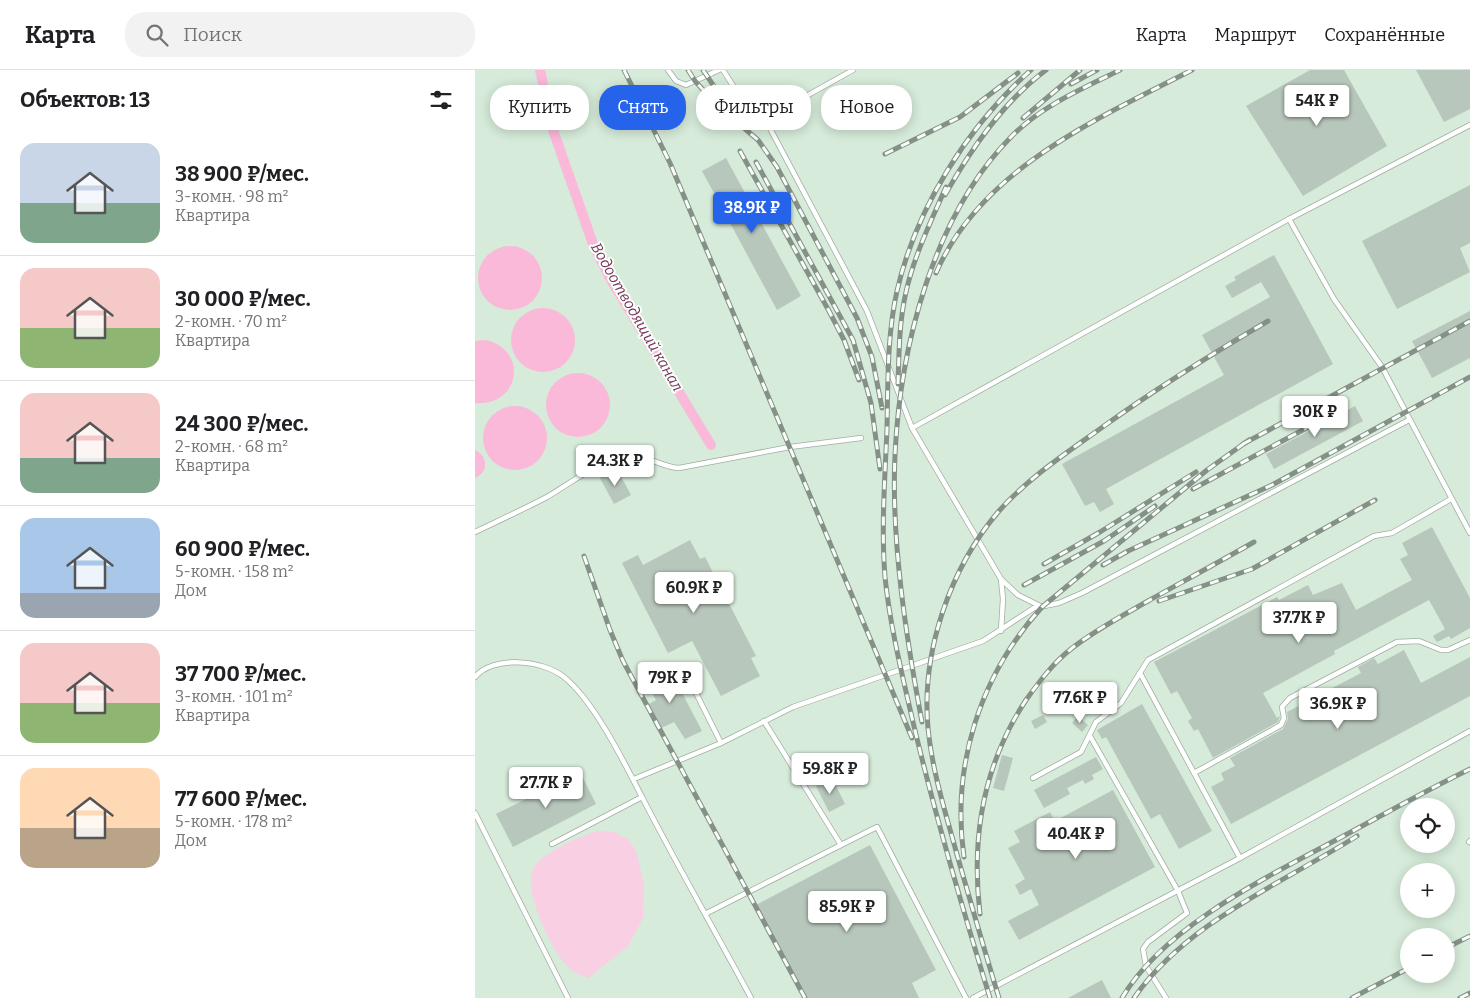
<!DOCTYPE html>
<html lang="ru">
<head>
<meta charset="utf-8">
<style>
	body { margin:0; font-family:Bitter,serif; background:#f2f2f2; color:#202124; height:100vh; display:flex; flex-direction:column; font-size:19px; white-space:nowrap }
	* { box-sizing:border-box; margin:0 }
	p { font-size:16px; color:#757577 }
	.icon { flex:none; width:28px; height:28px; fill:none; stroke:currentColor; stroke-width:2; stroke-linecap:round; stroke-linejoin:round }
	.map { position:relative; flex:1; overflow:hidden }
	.drawer { display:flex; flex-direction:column; background:#fff; width:475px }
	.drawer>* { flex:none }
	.guide { position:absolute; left:15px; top:15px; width:475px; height:45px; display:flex; gap:10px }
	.tools { position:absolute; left:925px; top:728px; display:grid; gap:10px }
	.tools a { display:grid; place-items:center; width:55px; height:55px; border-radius:50%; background:#fff; box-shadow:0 2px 12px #0003; font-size:25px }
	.price { position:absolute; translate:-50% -42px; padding:0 11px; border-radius:5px; background:#fff; color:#222; font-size:16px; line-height:32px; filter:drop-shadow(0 1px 2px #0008) }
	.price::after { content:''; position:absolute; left:50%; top:30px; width:15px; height:11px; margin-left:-8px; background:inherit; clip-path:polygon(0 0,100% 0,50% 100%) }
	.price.on { background:#2563eb; color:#fff }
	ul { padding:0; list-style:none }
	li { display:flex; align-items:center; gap:15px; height:125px; padding:0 20px }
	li+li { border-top:1px solid #e0e0e0 }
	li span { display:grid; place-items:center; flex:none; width:140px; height:100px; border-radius:15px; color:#555 }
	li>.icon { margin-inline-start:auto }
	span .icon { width:60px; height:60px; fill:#fffc; stroke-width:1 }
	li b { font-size:21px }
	h2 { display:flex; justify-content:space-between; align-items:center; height:60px; padding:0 20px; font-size:21px }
	.tag { padding:0 18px; border-radius:20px; background:#fff; box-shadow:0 2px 12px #0003; font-size:18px; line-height:45px }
	.tag.on { background:#2563eb; color:#fff }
	header { display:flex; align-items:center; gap:30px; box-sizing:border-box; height:70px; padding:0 25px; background:#fff; border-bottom:1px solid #e0e0e0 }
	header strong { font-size:24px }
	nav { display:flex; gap:28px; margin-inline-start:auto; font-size:18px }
	.search { width:350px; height:45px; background:#f2f2f2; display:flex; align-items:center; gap:12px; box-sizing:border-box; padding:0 18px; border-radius:20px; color:#757577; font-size:19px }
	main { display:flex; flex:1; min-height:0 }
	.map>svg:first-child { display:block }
	.built { fill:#d6ebd9; fill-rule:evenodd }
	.green { fill:#f9d0e3 }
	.water { fill:#fab9d9 }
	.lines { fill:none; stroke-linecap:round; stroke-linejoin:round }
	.canal { stroke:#fab9d9; stroke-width:10 }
	.building { fill:#b8c7bb }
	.service-casing { stroke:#a0aea2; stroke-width:6 }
	.service { stroke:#fff; stroke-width:4.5 }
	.rail-casing { stroke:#859087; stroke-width:5 }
	.rail { stroke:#f8fef9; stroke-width:3; stroke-dasharray:9; stroke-linecap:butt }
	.labels { text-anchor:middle; stroke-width:4; stroke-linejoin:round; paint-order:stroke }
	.water-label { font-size:15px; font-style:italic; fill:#7a305a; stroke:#f8fef9 }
</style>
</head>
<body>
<header>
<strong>Карта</strong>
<div class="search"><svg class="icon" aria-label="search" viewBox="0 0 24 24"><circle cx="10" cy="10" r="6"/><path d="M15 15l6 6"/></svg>Поиск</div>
<nav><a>Карта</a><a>Маршрут</a><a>Сохранённые</a></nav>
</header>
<main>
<section class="drawer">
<h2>Объектов: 13<svg class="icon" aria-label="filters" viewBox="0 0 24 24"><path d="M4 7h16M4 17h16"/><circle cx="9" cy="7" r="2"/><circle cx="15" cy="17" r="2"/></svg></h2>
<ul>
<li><span style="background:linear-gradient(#c9d6e8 60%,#7fa58c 0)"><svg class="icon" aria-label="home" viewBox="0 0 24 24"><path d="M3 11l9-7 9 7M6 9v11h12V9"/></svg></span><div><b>38 900 ₽/мес.</b><p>3-комн. · 98 m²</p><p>Квартира</p></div></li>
<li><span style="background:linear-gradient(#f6c9c9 60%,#8fb573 0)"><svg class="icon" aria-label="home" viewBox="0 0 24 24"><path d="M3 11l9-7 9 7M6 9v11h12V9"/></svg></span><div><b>30 000 ₽/мес.</b><p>2-комн. · 70 m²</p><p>Квартира</p></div></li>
<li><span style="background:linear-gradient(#f6c9c9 65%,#7fa58c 0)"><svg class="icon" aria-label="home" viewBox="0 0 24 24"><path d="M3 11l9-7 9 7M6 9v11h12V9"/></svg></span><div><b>24 300 ₽/мес.</b><p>2-комн. · 68 m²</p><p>Квартира</p></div></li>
<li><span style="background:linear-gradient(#a9c7e8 75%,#9aa5b1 0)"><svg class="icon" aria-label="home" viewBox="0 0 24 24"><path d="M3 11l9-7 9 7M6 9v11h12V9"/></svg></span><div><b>60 900 ₽/мес.</b><p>5-комн. · 158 m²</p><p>Дом</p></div></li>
<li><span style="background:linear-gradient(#f6c9c9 60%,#8fb573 0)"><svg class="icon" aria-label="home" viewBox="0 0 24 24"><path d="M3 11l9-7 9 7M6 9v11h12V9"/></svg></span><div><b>37 700 ₽/мес.</b><p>3-комн. · 101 m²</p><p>Квартира</p></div></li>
<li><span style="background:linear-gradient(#ffd9b3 60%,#b9a48a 0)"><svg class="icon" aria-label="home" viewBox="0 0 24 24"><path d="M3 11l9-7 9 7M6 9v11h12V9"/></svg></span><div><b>77 600 ₽/мес.</b><p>5-комн. · 178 m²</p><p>Дом</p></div></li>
</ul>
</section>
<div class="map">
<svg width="995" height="928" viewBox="0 0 995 928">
	<rect width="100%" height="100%" fill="#e5f4e7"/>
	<path class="built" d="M0,0H995V928H0ZM934,736H971V774H934ZM934,801H971V839H934ZM934,866H971V904H934Z"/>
	<path class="green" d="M123,761L140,762L154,770L162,783L169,815L168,848L153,876L113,908C109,906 103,905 99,902C80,890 47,821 58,799C66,783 107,765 123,761Z"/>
	<g class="water">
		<circle cx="35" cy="208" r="32"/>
		<circle cx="68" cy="270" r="32"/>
		<path d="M11,270C54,280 45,337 0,333V271Z"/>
		<circle cx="103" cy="335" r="32"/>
		<circle cx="40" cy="368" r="32"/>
		<path d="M0,380C13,386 14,402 0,408Z"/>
	</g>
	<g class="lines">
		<path class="canal" d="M65,0L78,60L118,174L135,208L236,375"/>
	</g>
	<g class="building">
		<path d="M835,0H869L912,76L828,126L771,36Z"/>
		<path d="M941,0H995V39L969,52Z"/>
		<path d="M251,88L326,226L302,240L227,101Z"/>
		<path d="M995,115V173L985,178L995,202L922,239L887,171Z"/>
		<path d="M799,185L858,294L631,419L639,434L625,442L619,432L610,436L587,394L749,305L727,265L795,227L786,212L757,228L750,216L761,210L759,207Z"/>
		<path d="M995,241V288L957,308L937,271Z"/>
		<path d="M880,336L888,351L799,399L791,384Z"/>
		<path d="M142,399L156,425L139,434L125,408Z"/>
		<path d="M957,457L995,528V558L976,569L974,566L962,572L958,566L970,559L954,530L859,581L860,584L788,623L802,648L805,646L803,652L738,688L723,659L719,661L713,651L717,648L702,621L696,624L679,592L802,527L804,530L833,515L838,525L867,513L881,540L937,510L925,489L933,485L927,473Z"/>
		<path d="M215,470L225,489L230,487L281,586L276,588L285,606L246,626L217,571L193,583L147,493L163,485L168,495Z"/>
		<path d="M929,580L946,613L995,587V626L756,754L736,717L749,710L746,703L760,696L755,688L808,659L813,649L812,642L886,603L883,597L899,588L903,594Z"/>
		<path d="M192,594L227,661L210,669L199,652L182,660L170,636L181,630L169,607Z"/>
		<path d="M667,634L737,761L704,779L685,744L676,749L631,667L627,669L622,660Z"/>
		<path d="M568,645L572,652L560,659L556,651Z"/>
		<path d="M603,646L613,655L607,662L597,653Z"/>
		<path d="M527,685L538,688L529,721L518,718Z"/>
		<path d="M621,687L628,699L617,705L619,709L610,714L608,710L592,718L595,724L569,738L559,720Z"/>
		<path d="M105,702L121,734L38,777L21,744Z"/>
		<path d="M357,708L370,734L354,742L341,716Z"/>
		<path d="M638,720L680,797L544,870L533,851L564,835L556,819L545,825L540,815L550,809L533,778L545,772L539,761L575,742L580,751Z"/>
		<path d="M395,775L461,900L437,913L444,928H328L279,836Z"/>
		<path d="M627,910L636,928H593Z"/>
	</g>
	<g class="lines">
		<defs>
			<g id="service">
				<path d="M193,0L201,11L211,15L244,0"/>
				<path d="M248,0L262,22L290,49L392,241L437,358L526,509L528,529L526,561"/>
				<path d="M290,49L378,0"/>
				<path d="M814,149L859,229L907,297L995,463"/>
				<path d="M437,358L814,149L995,55"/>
				<path d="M0,462C23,451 47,440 70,428C92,416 127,388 152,386C172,384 185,397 204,398L315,377L386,368"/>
				<path d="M527,510L543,525L567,537"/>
				<path d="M665,603L765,788"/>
				<path d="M0,607C18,585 68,590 89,607C119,631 149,692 167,727C202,795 240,861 276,928"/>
				<path d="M216,613L246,673"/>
				<path d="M615,666L703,821L712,843L673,872L668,879L671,896L691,928"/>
				<path d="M719,703L806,655L809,648L807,637L815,628L922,572L944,571L966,580H973L995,570"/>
				<path d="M558,708L606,682L621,652L646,633L673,590L899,466L917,463L976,429"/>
				<path d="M159,709L246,673L318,637L508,571L559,538L584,533L607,523L934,350"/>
				<path d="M0,743L93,928"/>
				<path d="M994,772L995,771"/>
				<path d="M77,774L167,727"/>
				<path d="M366,775L402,757L491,928"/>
				<path d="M232,843L366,775L289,651"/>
				<path d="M498,928L765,788L995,661"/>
			</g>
		</defs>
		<use href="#service" class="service-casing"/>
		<use href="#service" class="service"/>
		<defs>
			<g id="rail">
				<path d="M149,0L195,93L437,668"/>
				<path d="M213,0L220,11L242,35L283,70L302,97L382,248L397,287L407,338"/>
				<path d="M228,0L253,37"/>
				<path d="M596,14L622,0"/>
				<path d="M548,48L605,0"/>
				<path d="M265,81L354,241L369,270L384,310"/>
				<path d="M410,84L485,47L543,3"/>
				<path d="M281,92L378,270L396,333L405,399"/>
				<path d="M470,125C496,79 528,32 571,0"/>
				<path d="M461,203C506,99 622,49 717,0"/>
				<path d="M423,314C424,284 424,252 431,222C439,186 456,151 471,117"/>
				<path d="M768,374L995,251"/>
				<path d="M718,419L863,341"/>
				<path d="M109,486L135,560L148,591L330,928"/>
				<path d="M569,494L625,462L721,402"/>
				<path d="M628,495L653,481L797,415L995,307"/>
				<path d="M549,515L629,471L680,436"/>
				<path d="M684,531L777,499L900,430"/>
				<path d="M447,652C431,567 416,470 420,385C425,277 458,146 536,67C566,36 607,19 645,0"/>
				<path d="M489,787C476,696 505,605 567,537L732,400L774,370"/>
				<path d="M505,844C496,768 508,695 551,630C564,612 578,593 596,579C620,560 647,546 673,531C709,511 744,492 779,472"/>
				<path d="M971,878L995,866"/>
				<path d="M515,928C487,837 460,745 438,652C427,604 415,556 410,507C406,458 410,407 412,359C413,313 412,265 422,221C441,138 493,56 556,0"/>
				<path d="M524,928C509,879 495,830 481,781C470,741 457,700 453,658C446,582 475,498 524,441C554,407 593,382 629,356C682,318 737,284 793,251"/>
				<path d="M647,928C689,857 790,808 861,770C906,746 950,721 995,699"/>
				<path d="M659,928C712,852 806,814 882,766"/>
				<path d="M877,928L934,898"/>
				<path d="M985,928L995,923"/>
			</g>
		</defs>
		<use href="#rail" class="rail-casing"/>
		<use href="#rail" class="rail"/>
	</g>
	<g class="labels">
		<g class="water-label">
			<text transform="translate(162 247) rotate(60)" y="5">Водоотводящий канал</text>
		</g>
	</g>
</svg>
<div class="tools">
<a><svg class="icon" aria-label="locate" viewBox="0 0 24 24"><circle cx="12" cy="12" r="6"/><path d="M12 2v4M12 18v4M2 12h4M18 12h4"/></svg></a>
<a>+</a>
<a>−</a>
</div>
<b class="price" style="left:842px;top:57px">54K ₽</b>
<b class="price on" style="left:277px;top:164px">38.9K ₽</b>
<b class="price" style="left:840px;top:368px">30K ₽</b>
<b class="price" style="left:140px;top:417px">24.3K ₽</b>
<b class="price" style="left:219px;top:544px">60.9K ₽</b>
<b class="price" style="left:824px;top:574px">37.7K ₽</b>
<b class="price" style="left:195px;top:634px">79K ₽</b>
<b class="price" style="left:605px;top:654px">77.6K ₽</b>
<b class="price" style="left:863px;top:660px">36.9K ₽</b>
<b class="price" style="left:355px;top:725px">59.8K ₽</b>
<b class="price" style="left:71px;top:739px">27.7K ₽</b>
<b class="price" style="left:601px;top:790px">40.4K ₽</b>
<b class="price" style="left:372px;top:863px">85.9K ₽</b>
<div class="guide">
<a class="tag">Купить</a>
<a class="tag on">Снять</a>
<a class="tag">Фильтры</a>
<a class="tag">Новое</a>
</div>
</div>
</main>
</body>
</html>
